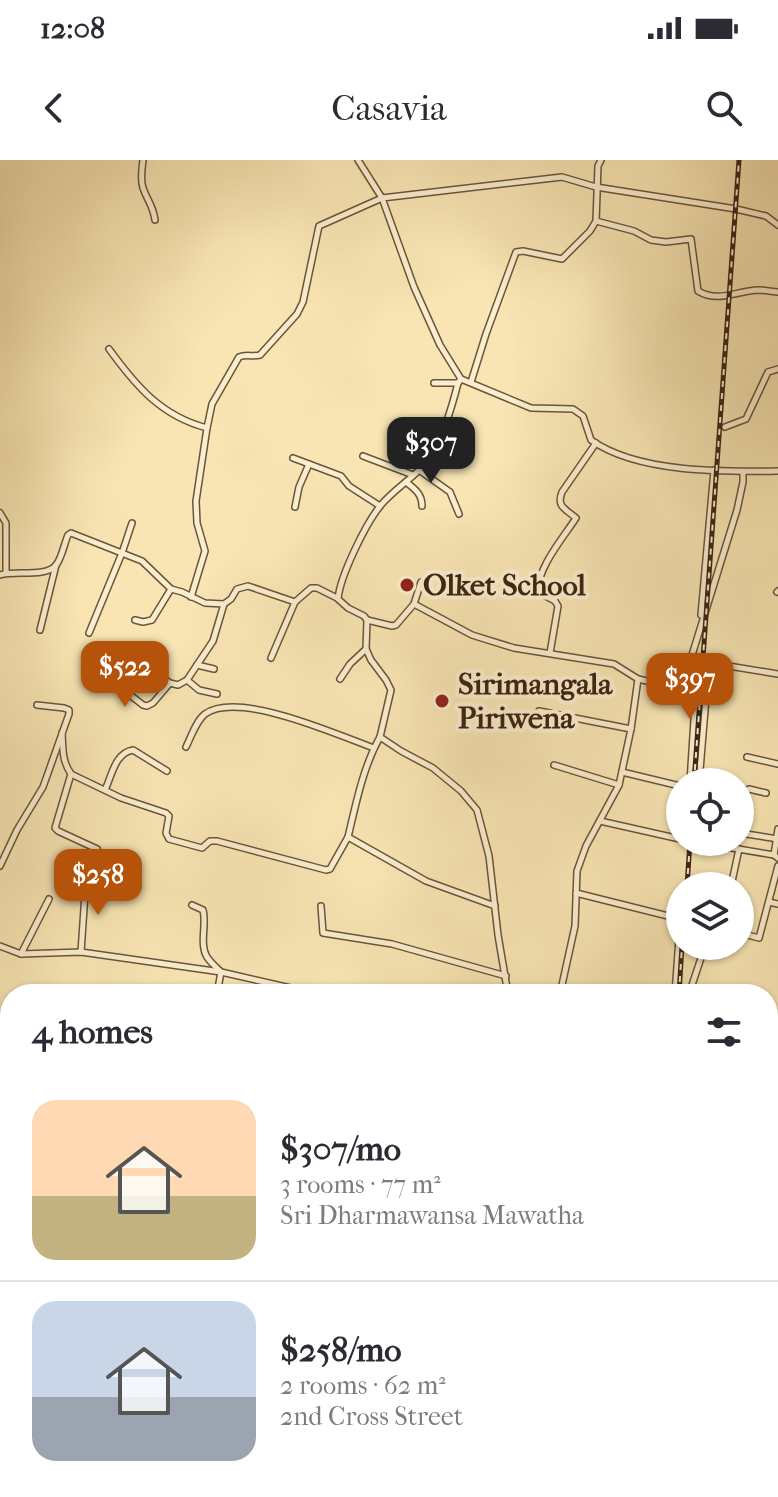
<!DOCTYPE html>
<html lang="en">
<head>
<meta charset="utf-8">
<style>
	body { margin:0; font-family:"IM FELL French Canon",serif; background:#f7f7f7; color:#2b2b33; height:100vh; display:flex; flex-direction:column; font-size:30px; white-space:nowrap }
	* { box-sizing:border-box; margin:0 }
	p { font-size:26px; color:#7c7c81 }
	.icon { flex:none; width:44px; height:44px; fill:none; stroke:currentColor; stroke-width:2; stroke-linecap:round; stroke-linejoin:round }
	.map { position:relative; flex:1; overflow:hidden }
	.sheet { position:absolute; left:0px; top:824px; width:778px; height:514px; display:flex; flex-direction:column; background:#fff; border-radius:32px 32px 0 0; box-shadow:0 2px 6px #0004 }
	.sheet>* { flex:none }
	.buttons { position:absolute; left:666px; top:608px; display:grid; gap:16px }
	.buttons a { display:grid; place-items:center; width:88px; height:88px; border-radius:50%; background:#fff; box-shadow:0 2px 6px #0004; font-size:40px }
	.price { position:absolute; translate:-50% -68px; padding:0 18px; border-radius:16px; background:#b45309; color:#fff; font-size:26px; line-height:52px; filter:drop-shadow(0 2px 4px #0008) }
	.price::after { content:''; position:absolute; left:50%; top:48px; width:24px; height:18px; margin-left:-12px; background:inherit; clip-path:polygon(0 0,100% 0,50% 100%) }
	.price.active { background:#222; color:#fff }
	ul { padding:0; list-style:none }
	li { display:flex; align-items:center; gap:24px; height:200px; padding:0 32px }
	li+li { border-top:2px solid #e1e1e2 }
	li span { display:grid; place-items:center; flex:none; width:224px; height:160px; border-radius:24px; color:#555 }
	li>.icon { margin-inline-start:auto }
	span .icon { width:96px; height:96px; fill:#fffc; stroke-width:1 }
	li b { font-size:34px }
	h2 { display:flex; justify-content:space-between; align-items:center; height:96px; padding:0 32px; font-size:34px }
	.status { display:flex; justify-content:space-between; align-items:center; height:56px; padding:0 40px; background:#fff; direction:ltr }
	.status svg { height:22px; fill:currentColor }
	header { display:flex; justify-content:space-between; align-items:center; height:104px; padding:0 32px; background:#fff; font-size:36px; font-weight:600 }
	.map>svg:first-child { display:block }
	.green { fill:#c4c288; stroke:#80734d; stroke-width:2 }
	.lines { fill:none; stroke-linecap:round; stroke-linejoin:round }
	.minor-casing { stroke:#6b543a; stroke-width:8 }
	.secondary-casing { stroke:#3c2412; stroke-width:10 }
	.primary-casing { stroke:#3c2412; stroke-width:11 }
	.minor { stroke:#faeece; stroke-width:5 }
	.secondary { stroke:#faeece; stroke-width:7 }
	.primary { stroke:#ecc27a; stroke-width:8 }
	.rail-casing { stroke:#3c2412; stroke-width:5 }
	.rail { stroke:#faeece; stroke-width:2; stroke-dasharray:6; stroke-linecap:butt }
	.poi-dot { fill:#8f2418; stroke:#faeece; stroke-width:3 }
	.labels { text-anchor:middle; stroke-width:8; stroke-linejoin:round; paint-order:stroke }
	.poi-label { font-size:30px; font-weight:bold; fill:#3c2412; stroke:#faeece; text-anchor:start }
</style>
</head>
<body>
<div class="status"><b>12:08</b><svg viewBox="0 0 49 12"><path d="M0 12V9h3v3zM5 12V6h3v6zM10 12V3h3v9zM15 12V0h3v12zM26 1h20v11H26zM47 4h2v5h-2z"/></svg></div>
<header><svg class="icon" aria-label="back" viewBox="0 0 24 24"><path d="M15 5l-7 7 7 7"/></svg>Casavia<svg class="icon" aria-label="search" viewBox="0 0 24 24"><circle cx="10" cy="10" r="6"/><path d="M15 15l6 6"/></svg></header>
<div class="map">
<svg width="778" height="1337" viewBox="0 0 778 1337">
	<rect width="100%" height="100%" fill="#f8e5b3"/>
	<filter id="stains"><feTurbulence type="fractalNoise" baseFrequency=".0025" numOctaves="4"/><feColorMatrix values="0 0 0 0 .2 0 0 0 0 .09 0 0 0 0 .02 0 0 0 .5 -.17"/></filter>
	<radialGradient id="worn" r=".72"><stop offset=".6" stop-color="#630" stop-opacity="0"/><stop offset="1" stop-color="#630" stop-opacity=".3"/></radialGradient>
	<path class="green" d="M247,1328H521L519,1337H245Z"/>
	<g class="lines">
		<defs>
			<g id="minor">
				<path d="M143,0C142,9 140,19 143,28C147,40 153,45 155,60"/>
				<path d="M358,0L382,38L414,127L440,185L461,219L531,248L573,249L583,256L591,280C637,313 724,312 778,311"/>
				<path d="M596,61L634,71L651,80L666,82L691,79L698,131C718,143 736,131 758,130C764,130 771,131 778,132"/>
				<path d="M109,189C136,226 161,256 207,268"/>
				<path d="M461,219L458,223C452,247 445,271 433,292C421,314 397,326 381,345C366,363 340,416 338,439L348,448L364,456L367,460L366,489L371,500L386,520L391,530L380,577L401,591L433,608L461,631L477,650L489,696L498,775L508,834"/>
				<path d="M471,222L486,174L516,92L523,91L562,99L590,71L596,61L598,6L601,0"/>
				<path d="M434,223H458"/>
				<path d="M725,267L746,259L768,212L778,209"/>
				<path d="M441,274L453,278"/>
				<path d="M363,296L413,315"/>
				<path d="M293,298L341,316L349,326L380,346"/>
				<path d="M419,310L450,332L459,354"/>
				<path d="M406,322C415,329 422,334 422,346"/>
				<path d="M295,347L299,327L309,304"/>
				<path d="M0,353L6,363V413"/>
				<path d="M0,415C14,410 46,418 56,405C62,398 64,384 68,375L71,373L142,401L171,429L182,432L205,443L224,444L231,439L237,429L248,426L295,442"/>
				<path d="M777,432L778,431"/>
				<path d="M191,437L205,391L197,363L196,341L207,268L212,244L239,197C246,194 252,197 260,195L297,154L303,142L319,66L382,38L562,17L596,27L736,49L766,56L778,65"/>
				<path d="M414,444L421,422"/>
				<path d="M701,455L714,310"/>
				<path d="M135,460L143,462L152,460L171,429"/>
				<path d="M367,460L392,466L396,465L414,444L472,475L514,488L614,504L638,519L669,526L676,522L692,495L737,350L743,322V312"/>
				<path d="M40,470L56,405"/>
				<path d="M89,473L122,393L132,363"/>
				<path d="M550,493L558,446L555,441L538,432C537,408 563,378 576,358C566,349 556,347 562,332L596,283"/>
				<path d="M694,497L698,501L778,514"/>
				<path d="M271,498L295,442L311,428H317L337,438"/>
				<path d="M197,505L214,509"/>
				<path d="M340,519L350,504L366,489"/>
				<path d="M187,520L199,530L217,534"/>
				<path d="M170,523L130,493L104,501L97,505L98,510L143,545L147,546L153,543L170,523L178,525L187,520L213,481L224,444"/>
				<path d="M539,551L631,569"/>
				<path d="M62,573C63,589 62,601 71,614L121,638L166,653L169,656L166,673L169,679L202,688L210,681H217L326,710L330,709L348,677L426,721L495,746"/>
				<path d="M186,587C191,577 196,561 205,554C239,530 337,575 374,588"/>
				<path d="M747,597L778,604"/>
				<path d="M554,605L619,625"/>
				<path d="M622,612L680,626"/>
				<path d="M71,614L55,668L58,671L97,689"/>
				<path d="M690,622L697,513L693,496"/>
				<path d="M699,622L709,502"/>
				<path d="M105,630C112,615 115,593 133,590L167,611"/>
				<path d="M740,646L743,631L749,629L766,633"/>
				<path d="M600,661L680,679"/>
				<path d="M740,673L778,679"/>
				<path d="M348,677C356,644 363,607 380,577"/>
				<path d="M696,682L774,695L778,698"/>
				<path d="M774,695L778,669"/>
				<path d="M0,706L17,670L43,627L69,554V550L64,548L37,545"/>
				<path d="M731,726L739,689"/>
				<path d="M576,733L680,759"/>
				<path d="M769,742L778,744"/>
				<path d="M192,745L203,750C207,764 199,784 207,797C211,803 217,808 221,812L217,834"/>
				<path d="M321,746L323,773L392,784L506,816"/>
				<path d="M740,773L759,778L778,706"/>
				<path d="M0,786L21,794L81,792L221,812L317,834"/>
				<path d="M81,792L86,719"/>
				<path d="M21,794L49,739"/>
				<path d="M507,827L529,834"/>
				<path d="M560,834L575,766L577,711L586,686L619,625L631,569L638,519"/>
				<path d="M675,834L680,764"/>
				<path d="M689,834L705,786"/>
				<path d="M768,873L778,876"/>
				<path d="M768,1014L778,1017"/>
				<path d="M778,1089V1086"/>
				<path d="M768,1174L778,1179"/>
				<path d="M4,1319L14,1337"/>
				<path d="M367,1328L421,1337"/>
				<path d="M119,1337L120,1328"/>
				<path d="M186,1337L187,1328"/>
				<path d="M241,1337L242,1328"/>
				<path d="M610,1337L611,1328"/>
				<path d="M754,1337L755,1328"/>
			</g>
			<g id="secondary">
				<path d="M80,1337L82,1328"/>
				<path d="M524,1337L526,1328"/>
			</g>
			<g id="primary">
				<path d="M0,1185L10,1187"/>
				<path d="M0,1194L10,1195"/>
				<path d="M768,1277L778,1276"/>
				<path d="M768,1285L778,1283"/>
				<path d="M677,1337L679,1328"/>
			</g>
		</defs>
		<use href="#minor" class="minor-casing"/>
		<use href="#secondary" class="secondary-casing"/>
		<use href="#primary" class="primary-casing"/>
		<use href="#minor" class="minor"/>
		<use href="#secondary" class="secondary"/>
		<use href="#primary" class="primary"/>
		<defs>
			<g id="rail">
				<path d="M694,622L739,0"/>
				<path d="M687,726L690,682"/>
				<path d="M679,834L682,786"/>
				<path d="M642,1337L643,1328"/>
			</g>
		</defs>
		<use href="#rail" class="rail-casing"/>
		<use href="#rail" class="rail"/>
	</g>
	<g class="poi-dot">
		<circle cx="407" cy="425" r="8"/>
		<circle cx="442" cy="541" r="8"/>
	</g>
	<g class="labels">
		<g class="poi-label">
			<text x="423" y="435">Olket School</text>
			<text x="458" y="534">Sirimangala<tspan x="458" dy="34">Piriwena</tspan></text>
		</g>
	</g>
	<rect width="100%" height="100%" filter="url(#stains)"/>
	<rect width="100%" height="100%" fill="url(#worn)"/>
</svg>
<div class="buttons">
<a><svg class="icon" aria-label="locate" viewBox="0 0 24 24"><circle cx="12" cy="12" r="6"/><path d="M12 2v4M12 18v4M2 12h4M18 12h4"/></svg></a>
<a><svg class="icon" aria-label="layers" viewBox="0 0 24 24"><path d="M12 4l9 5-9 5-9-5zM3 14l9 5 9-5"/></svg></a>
</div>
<b class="price active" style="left:431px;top:325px">$307</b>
<b class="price" style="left:125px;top:549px">$522</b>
<b class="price" style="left:690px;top:561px">$397</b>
<b class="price" style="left:98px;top:757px">$258</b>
<section class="sheet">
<h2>4 homes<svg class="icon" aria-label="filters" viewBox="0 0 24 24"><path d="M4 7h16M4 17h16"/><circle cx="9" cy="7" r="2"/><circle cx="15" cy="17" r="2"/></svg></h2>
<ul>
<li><span style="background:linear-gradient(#ffd9b3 60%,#c2b280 0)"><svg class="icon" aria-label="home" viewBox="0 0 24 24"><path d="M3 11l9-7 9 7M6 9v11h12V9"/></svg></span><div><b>$307/mo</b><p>3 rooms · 77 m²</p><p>Sri Dharmawansa Mawatha</p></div></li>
<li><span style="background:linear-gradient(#c9d6e8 60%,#9aa5b1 0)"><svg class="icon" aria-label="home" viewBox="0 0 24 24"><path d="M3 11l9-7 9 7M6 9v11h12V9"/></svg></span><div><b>$258/mo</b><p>2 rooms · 62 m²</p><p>2nd Cross Street</p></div></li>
</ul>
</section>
</div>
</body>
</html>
